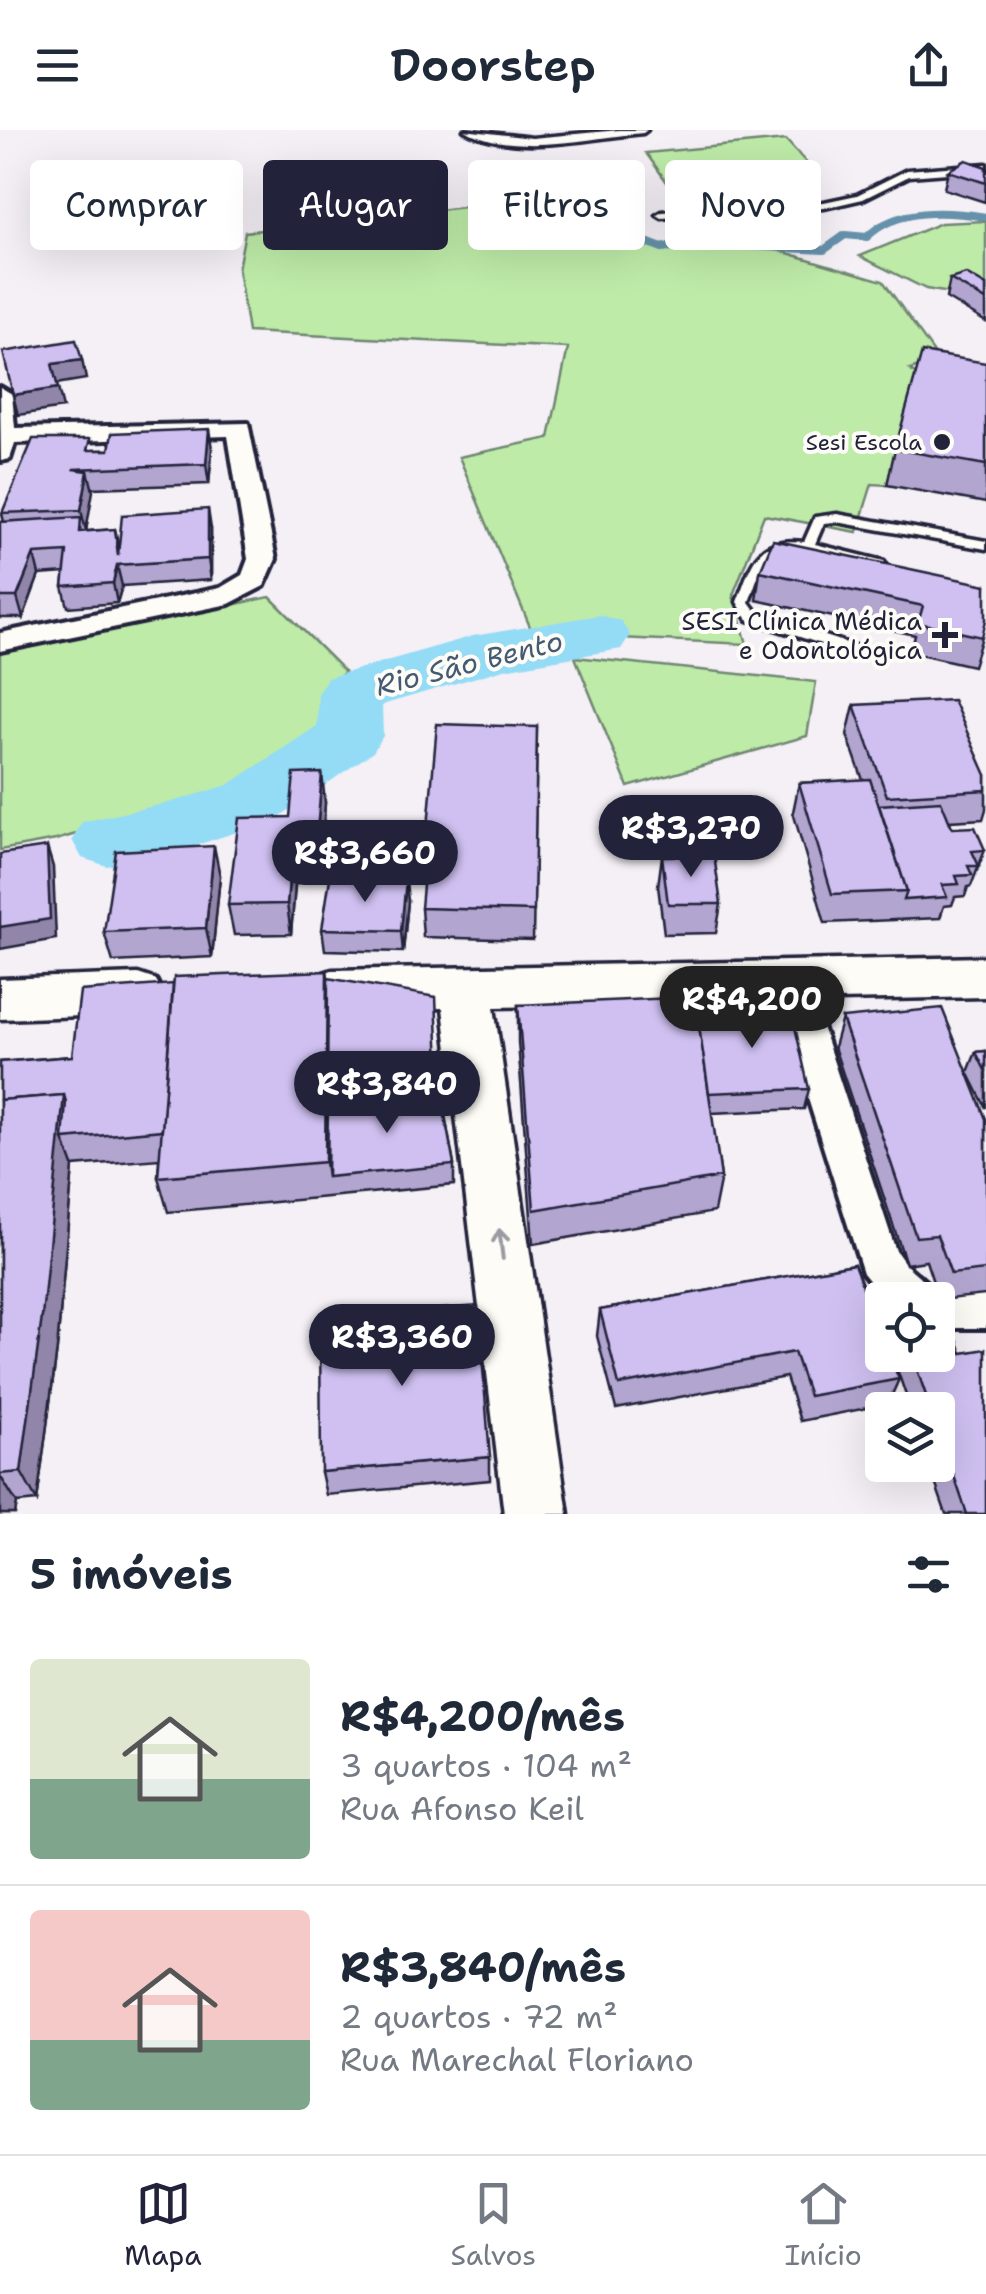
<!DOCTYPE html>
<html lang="pt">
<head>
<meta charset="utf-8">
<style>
	body { margin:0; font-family:"Shantell Sans",sans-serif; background:#f6f6f7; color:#1f2937; height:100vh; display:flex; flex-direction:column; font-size:38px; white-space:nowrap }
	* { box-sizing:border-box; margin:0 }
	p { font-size:32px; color:#747a83 }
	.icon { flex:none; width:55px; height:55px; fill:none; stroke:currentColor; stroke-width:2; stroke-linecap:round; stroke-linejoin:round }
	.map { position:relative; height:1384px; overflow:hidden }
	.side { display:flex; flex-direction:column; background:#fff; flex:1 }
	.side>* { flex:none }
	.top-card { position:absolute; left:30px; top:30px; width:928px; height:90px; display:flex; gap:20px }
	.tools { position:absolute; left:865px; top:1152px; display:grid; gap:20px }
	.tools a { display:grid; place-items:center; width:90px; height:90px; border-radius:10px; background:#fff; box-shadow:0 10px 40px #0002; font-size:50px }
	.price { position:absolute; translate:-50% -85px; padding:0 22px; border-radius:35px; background:#22223b; color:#fff; font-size:32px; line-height:65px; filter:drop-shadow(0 2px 5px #0008) }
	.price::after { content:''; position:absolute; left:50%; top:60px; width:30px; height:22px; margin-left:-15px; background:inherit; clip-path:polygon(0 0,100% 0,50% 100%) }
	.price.selected { background:#222; color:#fff }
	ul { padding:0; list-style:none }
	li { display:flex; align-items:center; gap:30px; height:250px; padding:0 30px }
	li+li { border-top:2px solid #e0e1e3 }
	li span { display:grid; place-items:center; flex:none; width:280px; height:200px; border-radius:10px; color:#555 }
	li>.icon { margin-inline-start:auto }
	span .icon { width:120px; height:120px; fill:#fffc; stroke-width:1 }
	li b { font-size:42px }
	h2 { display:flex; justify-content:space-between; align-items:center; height:120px; padding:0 30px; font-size:42px }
	.tag { padding:0 35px; border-radius:10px; background:#fff; box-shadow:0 10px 40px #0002; font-size:35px; line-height:90px }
	.tag.selected { background:#22223b; color:#fff }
	header { display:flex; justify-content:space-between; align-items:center; height:130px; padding:0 30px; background:#fff; font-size:45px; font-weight:600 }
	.dock { display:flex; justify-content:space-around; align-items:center; height:140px; border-top:2px solid #e0e1e3; background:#fff; font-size:28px; color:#747a83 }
	.dock a { display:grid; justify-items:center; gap:5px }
	.dock .selected { color:#22223b }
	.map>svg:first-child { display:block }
	.green { fill:#beeba8; stroke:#708672; stroke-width:2.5 }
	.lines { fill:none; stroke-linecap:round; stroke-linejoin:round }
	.stream { stroke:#6691ab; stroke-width:8 }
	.river { fill:#94dbf6; fill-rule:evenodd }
	.lane-casing { stroke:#22223b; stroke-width:7 }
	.street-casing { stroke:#22223b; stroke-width:8 }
	.secondary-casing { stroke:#22223b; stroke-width:7 }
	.lane { fill:#fdfcf7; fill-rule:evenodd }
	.street { fill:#fdfcf7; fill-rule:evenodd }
	.secondary { fill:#fdfcf7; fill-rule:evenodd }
	.wall { fill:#b2a5cf; stroke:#22223b; stroke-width:2.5 }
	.shaded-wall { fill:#9186a9; stroke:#22223b; stroke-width:2.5 }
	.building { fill:#cfc0f1; stroke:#22223b; stroke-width:2.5 }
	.oneway { stroke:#9a9aa2 }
	.poi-dot { fill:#22223b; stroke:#fdfcf7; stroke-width:4 }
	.labels { text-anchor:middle; stroke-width:8; stroke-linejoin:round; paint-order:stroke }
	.far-poi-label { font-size:22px; fill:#22223b; stroke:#fdfcf7; text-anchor:end }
	.poi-label { font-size:25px; fill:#22223b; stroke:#fdfcf7; text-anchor:end }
	.water-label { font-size:28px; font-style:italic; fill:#445a73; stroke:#fdfcf7 }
</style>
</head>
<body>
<header><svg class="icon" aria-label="menu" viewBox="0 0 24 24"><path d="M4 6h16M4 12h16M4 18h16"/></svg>Doorstep<svg class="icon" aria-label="share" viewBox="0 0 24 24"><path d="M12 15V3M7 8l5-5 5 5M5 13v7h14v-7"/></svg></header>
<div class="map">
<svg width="986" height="1384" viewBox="0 0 986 1384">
	<rect width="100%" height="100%" fill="#f4f0f6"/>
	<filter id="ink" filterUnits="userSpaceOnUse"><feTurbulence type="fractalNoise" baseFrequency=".01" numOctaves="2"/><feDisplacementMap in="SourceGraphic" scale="20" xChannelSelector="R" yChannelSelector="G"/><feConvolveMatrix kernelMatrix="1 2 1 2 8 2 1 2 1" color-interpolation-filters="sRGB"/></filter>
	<g filter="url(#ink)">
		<g class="green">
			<path d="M786,10L819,47L674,62L646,23Z"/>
			<path d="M517,71L639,117L736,108L883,151L939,230L910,240L933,260L914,257L887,355L872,354L857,402L764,385L733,465L747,514L533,504L459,327L549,308L568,218L248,202L238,139L245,102Z"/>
			<path d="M986,91V169L926,159L860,126L941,93Z"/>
			<path d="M270,467L345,542L323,561L325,595L250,652L56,710L0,720V522Z"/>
			<path d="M575,527L816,552L807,606L628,657Z"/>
		</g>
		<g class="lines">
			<path class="stream" d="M545,78L567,83L577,95L618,101L662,118L710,114L824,120L845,105L867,107C897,77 947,81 986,87"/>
			<path class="river" d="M599,485L621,491L630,505L621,519L504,539L382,575L383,606L373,622L276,689L176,722L107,736L82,728L72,710L82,692L172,672L228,655L317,596L318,563L327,548L473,506Z"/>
			<defs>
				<g id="lane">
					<path d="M464,0L532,8L619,0H647L643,3C587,8 516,27 464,0Z"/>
					<path d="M986,34V40L909,46L863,69L824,78L662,88L657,85L662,82L824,72L857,65L907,40Z"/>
					<path d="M837,384L986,411V419L837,392L824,393L815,414L884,431L886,434L880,438C857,432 792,408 773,423C760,433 755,457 749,472L758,484L868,520L870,523L868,526H858L748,490L737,472C752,434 755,406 804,412L815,387Z"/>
				</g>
				<g id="street">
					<path d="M0,257L12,264L15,298L248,293L276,429L264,456L229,474L0,521V503L220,458L242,445L248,429L228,306L15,313L10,329L1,331Z"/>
					<path d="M789,837L802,841L807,851L896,1121L906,1135L934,1159L986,1158V1198H938V1170H885L863,1143L771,851L776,841Z"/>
				</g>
				<g id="secondary">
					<path d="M986,827V867L494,877L568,1384H504L443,878L332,880L314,874L307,860L314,846L332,840Z"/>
					<path d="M138,844L156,850L163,864L156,878L138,884L0,889V849Z"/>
				</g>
			</defs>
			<use href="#lane" class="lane-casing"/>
			<use href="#street" class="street-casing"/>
			<use href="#secondary" class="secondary-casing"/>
			<use href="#lane" class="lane"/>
			<use href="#street" class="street"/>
			<use href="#secondary" class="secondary"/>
		</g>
		<g class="wall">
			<path d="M986,37L985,72L944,59L948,41Z"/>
			<path d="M950,149L986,156V192L946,168Z"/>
			<path d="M986,233V373L887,355L895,319Z"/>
			<path d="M212,319L209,354L92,358L86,401L115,399L119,416L211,399V450L122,456L117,473L68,477L63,457L65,443L39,445L23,488H0V392H4L2,383L93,320Z"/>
			<path d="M760,441L986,455L982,507L973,536L911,522L915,505L756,470Z"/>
			<path d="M854,575L986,645V679L983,689L950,691L952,698L985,720L971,756L968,757L965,766L955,767L952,775L944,776L940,788L825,793L793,682L799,653L863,650L847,605Z"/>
			<path d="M537,597L533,810L423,807L421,778Z"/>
			<path d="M325,673L320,743H296L291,804L234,805L228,775L290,687Z"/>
			<path d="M662,726L721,774L716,803L664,804L658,756Z"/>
			<path d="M220,746L212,827L113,832L104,802Z"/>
			<path d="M408,771L403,822L325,820L322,799Z"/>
			<path d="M327,841L328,848L440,957L454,1035V1055L168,1082L158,1047L159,1029L73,1036L57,1219L37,1371L17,1373L15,1384H0V932L72,926L173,854Z"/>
			<path d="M518,875L697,883L809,959L804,979L711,983L721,1047L714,1082L533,1114L518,912Z"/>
			<path d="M842,888L986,989V1165L939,1170L926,1131L906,1134L834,917Z"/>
			<path d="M986,921V978L968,942L976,922Z"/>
			<path d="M854,1134L899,1249L888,1274L800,1291L786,1247L616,1279L597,1206L600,1180Z"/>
			<path d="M962,1223L986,1384H946L929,1335H938V1280H911L892,1225H938Z"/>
			<path d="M490,1327V1350L326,1365L321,1342Z"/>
		</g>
		<g class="shaded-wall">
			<path d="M82,230L86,249L56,254L52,234Z"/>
			<path d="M58,258L63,278L18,285L13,265Z"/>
			<path d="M209,299L212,319L209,354L206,334Z"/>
			<path d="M88,341L93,361L86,401L81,380Z"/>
			<path d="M208,379L211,399V450L208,429Z"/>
			<path d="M34,424L39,445L23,488L17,467Z"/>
			<path d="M117,435L122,456L117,473L113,453Z"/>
			<path d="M322,643L325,673L320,743L316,713Z"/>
			<path d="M292,713L296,743L291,804L287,774Z"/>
			<path d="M214,716L220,746L212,827L206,798Z"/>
			<path d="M47,717L53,737L56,809L0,819V797Z"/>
			<path d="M406,750L408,771L403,822L401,801Z"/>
			<path d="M327,841L332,877L327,965L331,992L327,1047L325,1032Z"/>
			<path d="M64,965L77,1000L63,1009L73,1036L57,1219L37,1371L21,1342Z"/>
			<path d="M0,1346L17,1373L15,1384H0Z"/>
		</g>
		<g class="building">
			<path d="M966,30L986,37V53L948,41Z"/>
			<path d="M966,144L986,156V170L950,149Z"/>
			<path d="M76,210L82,230L52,234L58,258L13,265L3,222Z"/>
			<path d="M922,222L986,233V335L895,319Z"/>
			<path d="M209,299L206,334L73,339L88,341L81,380L2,383L33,309H90L87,320H109L112,303Z"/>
			<path d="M208,379V429L117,435L113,453L63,457L67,422L34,424L17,467H0V392L81,387L80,402L115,399L118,426L122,385Z"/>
			<path d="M773,410L986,455V490L982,507L918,493L923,476L760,441Z"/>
			<path d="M953,570L986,645V660L887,666L854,575Z"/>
			<path d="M437,594L537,597L534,781L421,778Z"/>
			<path d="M322,643L316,713H292L287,774L228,775L239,688L290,687L294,644Z"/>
			<path d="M870,649L907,761L832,764L799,653Z"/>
			<path d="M941,671L952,698L975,697L985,720L972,721L979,736H968L972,745L956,746L959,754L942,755L947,767L904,770L907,761L879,675Z"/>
			<path d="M214,716L206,798L104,802L116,721Z"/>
			<path d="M47,717L50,789L0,797V724Z"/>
			<path d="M714,725L721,774H668L662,726Z"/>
			<path d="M330,748L406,750L401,801L322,799Z"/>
			<path d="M327,841L325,1032L158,1047L174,847Z"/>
			<path d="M328,848L436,867L440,957L327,965Z"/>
			<path d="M173,854L162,1000L63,1009L66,972L64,965L0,970V932L72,926L80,861Z"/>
			<path d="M695,867L721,1047L534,1080L518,875Z"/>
			<path d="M942,878L986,989V1140L951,1144L937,1105L916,1107L842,888Z"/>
			<path d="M791,879L809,959L709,963L697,883Z"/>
			<path d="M986,921V942L976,922Z"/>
			<path d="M64,965L42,1187L21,1342L0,1344V970Z"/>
			<path d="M441,965L454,1035L327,1047L328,973Z"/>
			<path d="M854,1134L882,1207V1225H889L899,1249L809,1266L794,1222L619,1255L600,1180Z"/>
			<path d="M478,1176L490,1327L321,1342L320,1189Z"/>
			<path d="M948,1186L962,1223L986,1219V1384H967L938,1299V1280H931L912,1225H938V1187Z"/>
		</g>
		<defs><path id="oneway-shaft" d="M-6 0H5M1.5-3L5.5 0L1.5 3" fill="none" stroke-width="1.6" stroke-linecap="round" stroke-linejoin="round" transform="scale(2.5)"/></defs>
		<use class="oneway" href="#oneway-shaft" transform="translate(501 1114) rotate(-97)"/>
	</g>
	<g class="poi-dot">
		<circle cx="942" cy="312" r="10"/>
		<path d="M940 490h10v10h10v10h-10v10h-10v-10h-10v-10h10z"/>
	</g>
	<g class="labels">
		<g class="far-poi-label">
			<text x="922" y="320">Sesi Escola</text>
		</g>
		<g class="poi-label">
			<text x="922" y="500">SESI Clínica Médica<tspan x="922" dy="29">e Odontológica</tspan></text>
		</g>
		<g class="water-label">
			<text transform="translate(469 533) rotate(-14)" y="10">Rio São Bento</text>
		</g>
	</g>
</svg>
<div class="tools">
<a><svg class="icon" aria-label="locate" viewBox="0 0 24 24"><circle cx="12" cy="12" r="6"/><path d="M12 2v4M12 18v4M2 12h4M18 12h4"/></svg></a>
<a><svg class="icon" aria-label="layers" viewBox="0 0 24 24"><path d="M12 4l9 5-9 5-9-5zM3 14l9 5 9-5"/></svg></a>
</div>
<b class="price" style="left:691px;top:750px">R$3,270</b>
<b class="price" style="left:365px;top:775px">R$3,660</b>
<b class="price selected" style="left:752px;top:921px">R$4,200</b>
<b class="price" style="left:387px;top:1006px">R$3,840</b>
<b class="price" style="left:402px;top:1259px">R$3,360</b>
<div class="top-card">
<a class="tag">Comprar</a>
<a class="tag selected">Alugar</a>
<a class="tag">Filtros</a>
<a class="tag">Novo</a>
</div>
</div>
<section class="side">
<h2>5 imóveis<svg class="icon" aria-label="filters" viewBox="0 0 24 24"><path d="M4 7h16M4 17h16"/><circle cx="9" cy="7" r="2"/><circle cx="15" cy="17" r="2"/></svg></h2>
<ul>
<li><span style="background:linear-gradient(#dfe7d0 60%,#7fa58c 0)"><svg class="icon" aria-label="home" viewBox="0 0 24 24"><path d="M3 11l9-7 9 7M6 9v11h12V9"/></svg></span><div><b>R$4,200/mês</b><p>3 quartos · 104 m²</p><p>Rua Afonso Keil</p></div></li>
<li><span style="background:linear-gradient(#f6c9c9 65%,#7fa58c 0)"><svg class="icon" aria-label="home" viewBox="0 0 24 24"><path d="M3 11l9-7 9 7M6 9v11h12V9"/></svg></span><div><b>R$3,840/mês</b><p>2 quartos · 72 m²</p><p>Rua Marechal Floriano</p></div></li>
</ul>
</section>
<nav class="dock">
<a class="selected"><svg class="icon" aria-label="map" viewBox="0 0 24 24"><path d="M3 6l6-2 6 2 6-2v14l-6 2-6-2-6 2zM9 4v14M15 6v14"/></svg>Mapa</a>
<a><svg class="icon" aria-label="saved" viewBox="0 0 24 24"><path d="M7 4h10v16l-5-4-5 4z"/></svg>Salvos</a>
<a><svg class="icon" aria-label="home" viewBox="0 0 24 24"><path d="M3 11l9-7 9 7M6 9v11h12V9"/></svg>Início</a>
</nav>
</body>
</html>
